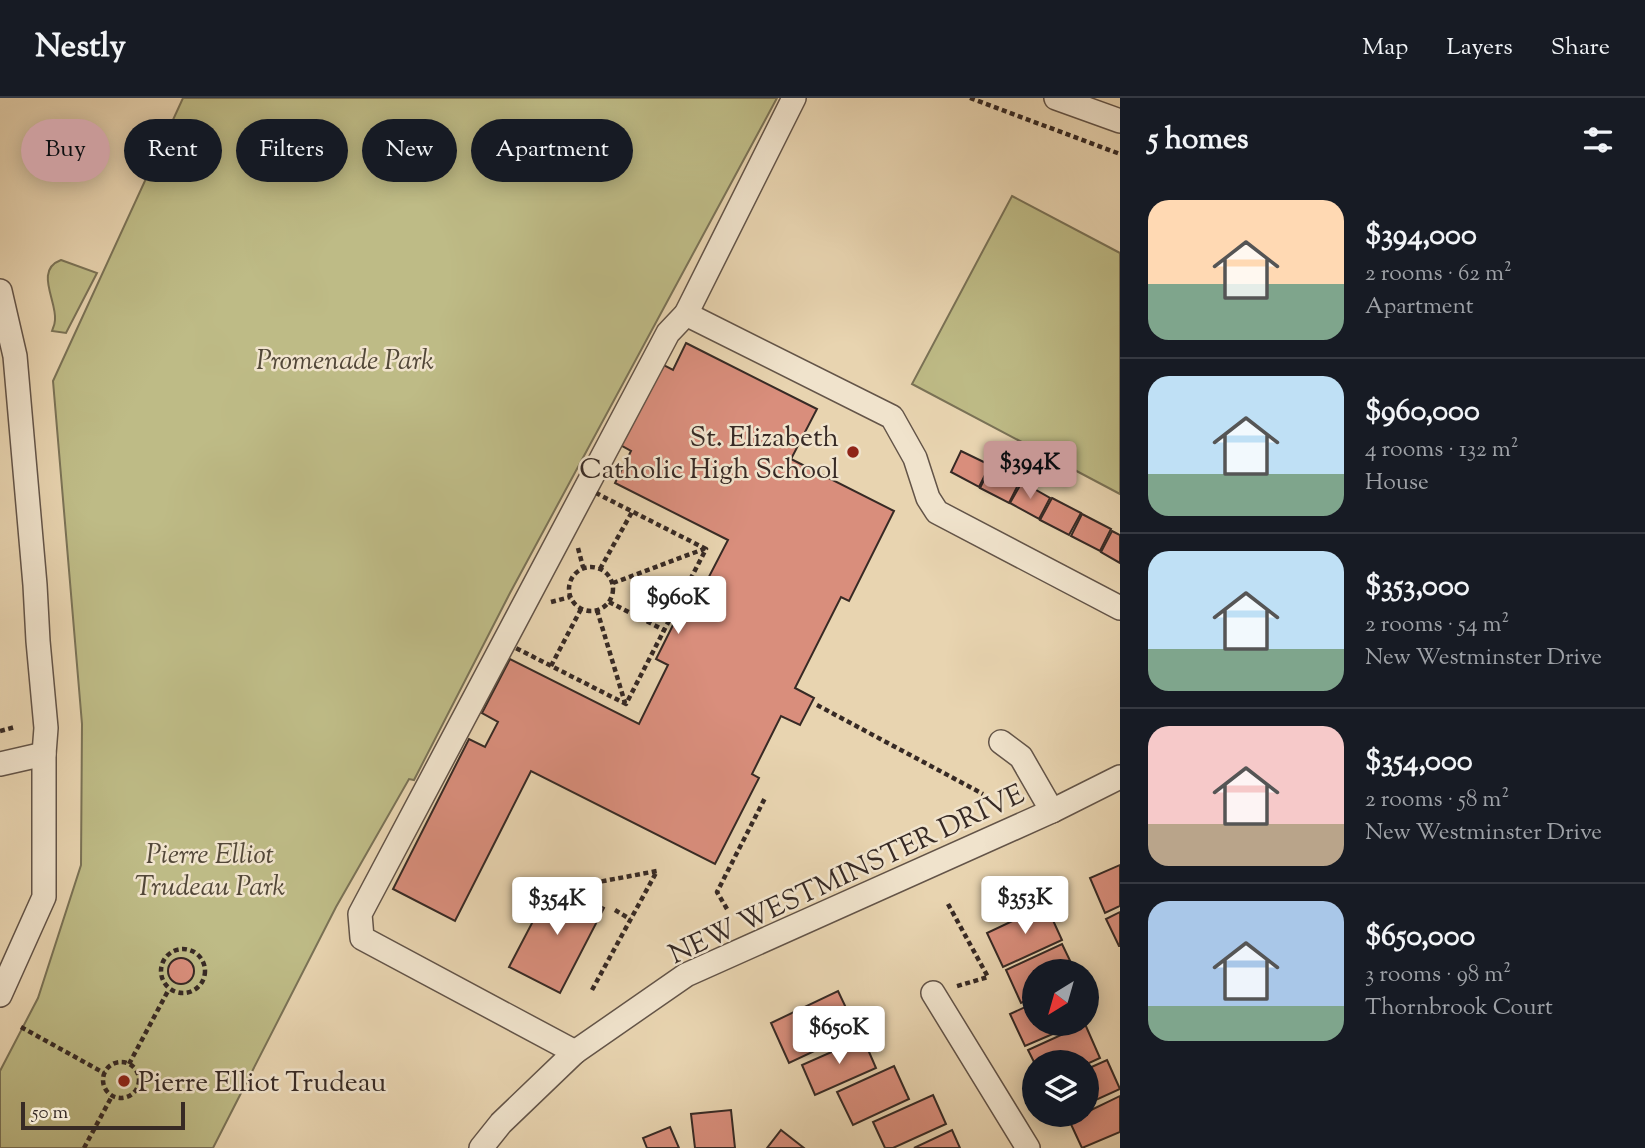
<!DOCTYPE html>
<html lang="en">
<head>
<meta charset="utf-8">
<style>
	body { margin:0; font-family:"Sorts Mill Goudy",serif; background:#20242c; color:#f1f3f6; height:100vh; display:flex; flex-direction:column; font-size:26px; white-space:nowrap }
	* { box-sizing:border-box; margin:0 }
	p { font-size:23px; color:#9ea1a6 }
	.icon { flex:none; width:38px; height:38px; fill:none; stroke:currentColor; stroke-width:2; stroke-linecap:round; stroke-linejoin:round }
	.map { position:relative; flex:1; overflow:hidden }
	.side { display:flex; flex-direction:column; background:#171b24; width:525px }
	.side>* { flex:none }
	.top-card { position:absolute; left:21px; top:21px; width:665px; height:63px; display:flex; gap:14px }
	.needle { width:46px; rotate:217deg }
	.tools { position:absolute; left:1022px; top:861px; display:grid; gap:14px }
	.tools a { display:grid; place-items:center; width:77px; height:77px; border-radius:50%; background:#171b24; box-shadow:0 4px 18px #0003; font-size:35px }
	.scale { position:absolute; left:21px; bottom:18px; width:164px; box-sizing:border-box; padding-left:7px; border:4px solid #372a25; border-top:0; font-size:19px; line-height:24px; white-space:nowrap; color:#372a25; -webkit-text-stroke:5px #f0e3cc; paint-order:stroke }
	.price { position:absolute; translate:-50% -60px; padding:0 16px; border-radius:7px; background:#fff; color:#222; font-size:23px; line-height:46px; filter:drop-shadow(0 2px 4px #0008) }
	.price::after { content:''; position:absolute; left:50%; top:42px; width:21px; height:16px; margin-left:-10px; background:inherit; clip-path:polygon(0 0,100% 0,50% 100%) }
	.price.on { background:#c59692; color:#111 }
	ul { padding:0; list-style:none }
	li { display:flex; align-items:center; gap:21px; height:175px; padding:0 28px }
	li+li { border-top:2px solid #363941 }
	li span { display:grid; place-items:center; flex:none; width:196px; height:140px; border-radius:21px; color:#555 }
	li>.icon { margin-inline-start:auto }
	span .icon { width:84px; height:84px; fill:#fffc; stroke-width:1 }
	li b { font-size:30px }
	h2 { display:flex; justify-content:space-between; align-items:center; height:84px; padding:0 28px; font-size:30px }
	.tag { padding:0 24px; border-radius:32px; background:#171b24; box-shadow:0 4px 18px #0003; font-size:24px; line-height:63px }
	.tag.on { background:#c59692; color:#111 }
	header { display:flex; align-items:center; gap:42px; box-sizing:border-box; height:98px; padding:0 35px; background:#171b24; border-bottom:2px solid #363941 }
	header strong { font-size:33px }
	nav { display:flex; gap:38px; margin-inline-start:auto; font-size:24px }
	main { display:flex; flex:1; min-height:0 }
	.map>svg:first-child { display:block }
	.green { fill:#bebb86; stroke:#7a7256; stroke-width:2 }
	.building { fill:#d98e7c; stroke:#372a25; stroke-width:2 }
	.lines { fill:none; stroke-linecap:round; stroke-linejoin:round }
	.minor-casing { stroke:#635448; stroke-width:26 }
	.path { stroke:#372a25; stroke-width:4.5; stroke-dasharray:5 3.5; stroke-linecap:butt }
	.minor { stroke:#f0e3cc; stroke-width:23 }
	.poi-dot { fill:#8f2418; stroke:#f0e3cc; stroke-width:2.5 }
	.labels { text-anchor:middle; stroke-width:5; stroke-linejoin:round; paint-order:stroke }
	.park-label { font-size:28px; font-style:italic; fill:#524738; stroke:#f0e3cc }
	.poi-label { font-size:28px; fill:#372a25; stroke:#f0e3cc; text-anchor:end }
	.street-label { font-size:28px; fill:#372a25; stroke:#f0e3cc }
</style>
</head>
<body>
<header>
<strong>Nestly</strong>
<nav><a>Map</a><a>Layers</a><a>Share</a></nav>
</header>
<main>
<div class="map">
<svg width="1120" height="1050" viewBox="0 0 1120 1050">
	<rect width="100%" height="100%" fill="#e8d4b0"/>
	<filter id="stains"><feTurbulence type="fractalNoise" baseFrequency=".00286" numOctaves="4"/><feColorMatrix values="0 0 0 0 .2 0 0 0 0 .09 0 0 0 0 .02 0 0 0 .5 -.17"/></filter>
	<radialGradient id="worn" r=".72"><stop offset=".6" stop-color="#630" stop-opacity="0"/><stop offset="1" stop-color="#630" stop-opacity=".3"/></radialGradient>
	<g class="green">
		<path d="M183,0H777L510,495L414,682L409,681L336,809L213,1050H0V973L38,900L81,767L82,626L53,283Z"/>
		<path d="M1012,98L1120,155V396L912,286Z"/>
		<path d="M61,162L97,175L66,235L52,233C53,230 55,226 55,222C57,203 34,172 61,162Z"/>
	</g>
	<g class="building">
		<path d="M686,245L817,311L791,361L894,413L849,503L841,499L795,590L814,600L800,627L781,618L752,676L759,680L715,766L531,673L455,823L393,791L469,641L485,649L498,624L482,615L510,561L639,626L668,567L656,561L689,495L698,500L728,442L615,385L631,353L615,344L656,263L673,272Z"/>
		<path d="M961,353L990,367L979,389L951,374Z"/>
		<path d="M991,368L1020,383L1009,405L980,390Z"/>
		<path d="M1022,384L1050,400L1039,421L1010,405Z"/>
		<path d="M1052,400L1081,415L1069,437L1040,422Z"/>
		<path d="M1082,416L1111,431L1100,453L1071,438Z"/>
		<path d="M1112,433L1120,437V465L1101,454Z"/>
		<path d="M1120,767V808L1105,815L1090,780Z"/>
		<path d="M554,783L604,810L560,895L509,869Z"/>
		<path d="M1046,807L1062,842L1003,869L987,835Z"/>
		<path d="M1120,814V848H1119L1106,821Z"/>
		<path d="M1062,846L1075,873H1034V899L1021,905L1006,872Z"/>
		<circle cx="181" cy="873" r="13"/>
		<path d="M838,893L857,933L789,965L771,925Z"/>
		<path d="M1034,905V926H1076L1025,948L1010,916Z"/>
		<path d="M1085,926L1100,960L1087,966V964H1034L1028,952Z"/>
		<path d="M863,940L876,970L815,997L802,967Z"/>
		<path d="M1107,962L1120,991L1087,1006V971Z"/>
		<path d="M894,968L909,1001L853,1027L837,994Z"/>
		<path d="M933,997L946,1026L893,1050H885L873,1024Z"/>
		<path d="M1120,998V1034L1082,1050L1069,1022L1081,1017H1087V1014Z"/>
		<path d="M731,1012L735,1050H695L691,1016Z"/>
		<path d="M670,1029L679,1050H647L643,1040Z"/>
		<path d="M781,1032L804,1050H767Z"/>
		<path d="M952,1032L960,1050H914Z"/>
	</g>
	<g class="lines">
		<defs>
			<g id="minor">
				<path d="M1056,0L1120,23"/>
				<path d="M0,193L15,258L35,487L38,543L46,630L44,656V799L0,897"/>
				<path d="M686,216L892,319L915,360L928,400L937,414L1120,510"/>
				<path d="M1001,644L1021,659L1052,713"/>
				<path d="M0,666L44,656"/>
				<path d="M933,895L1028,1050"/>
				<path d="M575,954L362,840L360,816L668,235L686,216L794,0"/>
				<path d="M481,1050L501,1025L575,954L686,877L1052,713L1120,679"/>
			</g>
		</defs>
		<use href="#minor" class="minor-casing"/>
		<g class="path">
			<path d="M970,0L1120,56"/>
			<path d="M588,391L706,451L626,606L508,546Z"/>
			<path d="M578,450L583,469"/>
			<circle cx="591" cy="491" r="22"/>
			<path d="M600,471L632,414"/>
			<path d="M613,485L704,451"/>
			<path d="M551,504L570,499"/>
			<path d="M609,504L664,532"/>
			<path d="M597,512L625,605"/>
			<path d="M551,568L581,511"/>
			<path d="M817,607L983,696"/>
			<path d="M0,633L15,629"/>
			<path d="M948,806L988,879L954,889"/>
			<path d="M727,811L717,794L765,700"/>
			<path d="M615,812L630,821"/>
			<circle cx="183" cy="873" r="22"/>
			<path d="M592,892L657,773L593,785"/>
			<path d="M21,929L104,975"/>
			<circle cx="121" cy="982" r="18"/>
			<path d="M129,966L169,891"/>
			<path d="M84,1050L112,998"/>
		</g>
		<use href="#minor" class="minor"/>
	</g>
	<g class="poi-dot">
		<circle cx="853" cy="354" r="7"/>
		<circle cx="124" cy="983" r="7"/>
	</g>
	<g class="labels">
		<g class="park-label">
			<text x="345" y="271">Promenade Park</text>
			<text x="210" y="765">Pierre Elliot<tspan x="210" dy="32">Trudeau Park</tspan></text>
		</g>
		<g class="poi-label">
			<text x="839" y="348">St. Elizabeth<tspan x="839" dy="32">Catholic High School</tspan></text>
			<text x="138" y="993" text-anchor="start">Pierre Elliot Trudeau</text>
		</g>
		<g class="street-label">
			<text transform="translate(846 775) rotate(-25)" y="10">NEW WESTMINSTER DRIVE</text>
		</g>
	</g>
	<rect width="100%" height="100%" filter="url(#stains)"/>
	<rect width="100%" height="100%" fill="url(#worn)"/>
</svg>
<div class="tools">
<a><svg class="needle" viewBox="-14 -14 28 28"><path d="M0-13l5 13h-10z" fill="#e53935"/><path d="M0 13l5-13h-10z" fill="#9ea1a6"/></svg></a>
<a><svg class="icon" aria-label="layers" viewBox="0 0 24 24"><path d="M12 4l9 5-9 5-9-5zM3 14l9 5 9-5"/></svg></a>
</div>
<div class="scale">50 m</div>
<b class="price on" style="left:1030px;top:403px">$394K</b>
<b class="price" style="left:678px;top:538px">$960K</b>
<b class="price" style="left:1025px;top:838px">$353K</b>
<b class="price" style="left:557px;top:839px">$354K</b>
<b class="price" style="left:839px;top:968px">$650K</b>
<div class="top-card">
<a class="tag on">Buy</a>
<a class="tag">Rent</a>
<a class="tag">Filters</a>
<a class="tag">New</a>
<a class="tag">Apartment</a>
</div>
</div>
<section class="side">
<h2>5 homes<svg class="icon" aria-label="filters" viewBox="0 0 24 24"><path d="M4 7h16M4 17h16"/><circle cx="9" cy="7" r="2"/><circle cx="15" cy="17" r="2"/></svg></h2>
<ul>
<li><span style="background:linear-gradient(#ffd9b3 60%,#7fa58c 0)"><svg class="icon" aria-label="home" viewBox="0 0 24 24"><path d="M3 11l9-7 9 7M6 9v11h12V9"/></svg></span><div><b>$394,000</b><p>2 rooms · 62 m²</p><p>Apartment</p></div></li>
<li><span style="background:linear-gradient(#bfe0f5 70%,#7fa58c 0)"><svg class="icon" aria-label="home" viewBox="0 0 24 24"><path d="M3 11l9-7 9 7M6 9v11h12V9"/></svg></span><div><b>$960,000</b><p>4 rooms · 132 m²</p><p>House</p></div></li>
<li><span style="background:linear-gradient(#bfe0f5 70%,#7fa58c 0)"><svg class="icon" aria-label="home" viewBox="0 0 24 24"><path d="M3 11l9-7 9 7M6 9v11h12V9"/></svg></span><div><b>$353,000</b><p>2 rooms · 54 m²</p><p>New Westminster Drive</p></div></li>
<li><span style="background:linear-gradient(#f6c9c9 70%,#b9a48a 0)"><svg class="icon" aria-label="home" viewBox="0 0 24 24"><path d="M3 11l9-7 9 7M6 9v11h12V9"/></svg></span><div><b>$354,000</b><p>2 rooms · 58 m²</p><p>New Westminster Drive</p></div></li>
<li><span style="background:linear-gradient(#a9c7e8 75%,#7fa58c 0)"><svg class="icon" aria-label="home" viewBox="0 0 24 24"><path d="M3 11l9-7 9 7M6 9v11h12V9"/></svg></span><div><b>$650,000</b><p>3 rooms · 98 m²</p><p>Thornbrook Court</p></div></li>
</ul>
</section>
</main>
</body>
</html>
